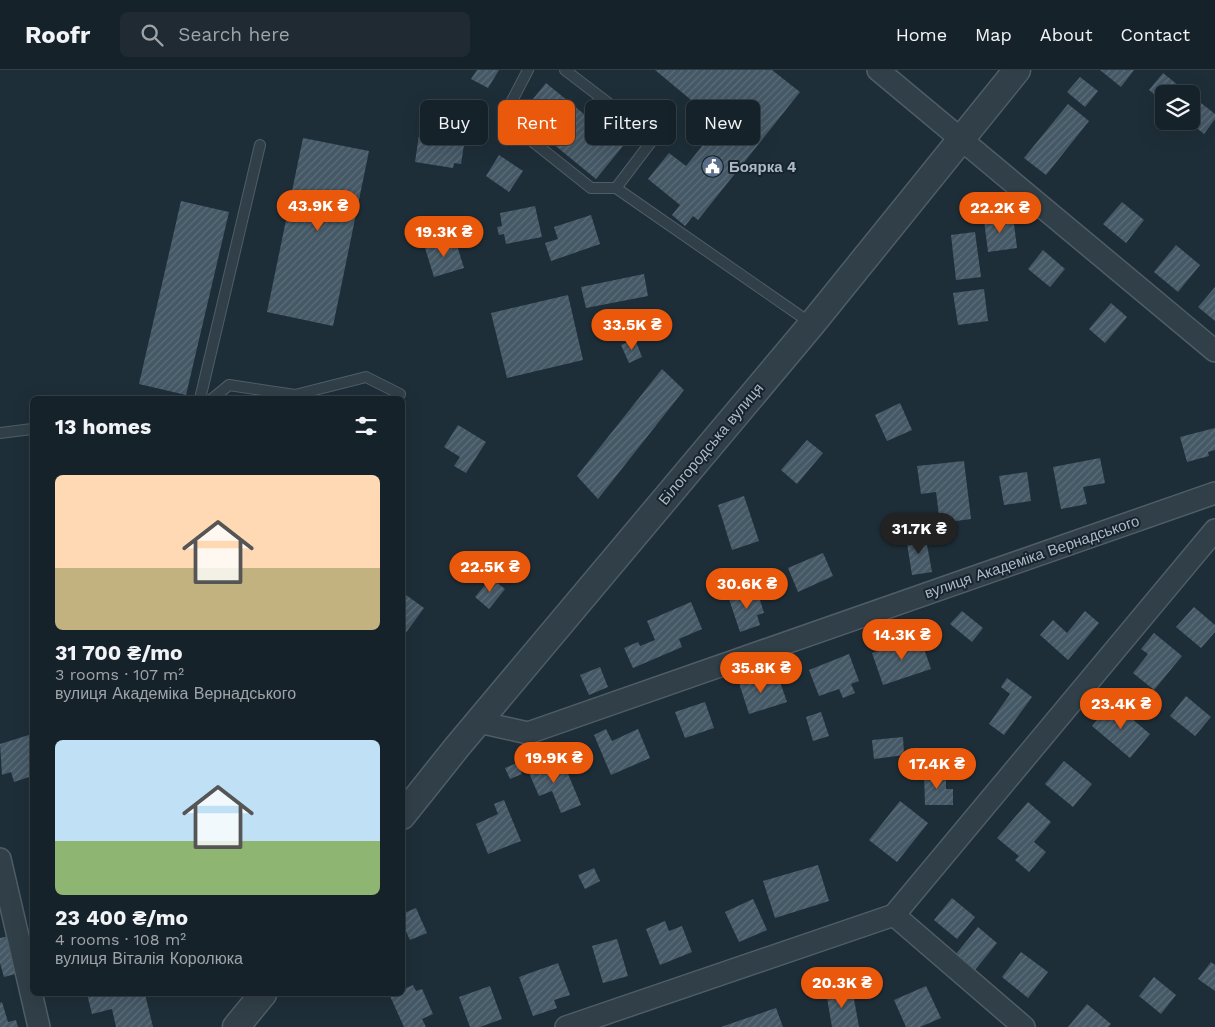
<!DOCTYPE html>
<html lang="en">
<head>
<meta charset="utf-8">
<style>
	body { margin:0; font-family:"Work Sans",sans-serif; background:#1f2a32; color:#f1f3f6; height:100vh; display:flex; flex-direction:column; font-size:19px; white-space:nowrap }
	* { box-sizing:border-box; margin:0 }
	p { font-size:16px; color:#9ea4a8 }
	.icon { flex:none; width:28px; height:28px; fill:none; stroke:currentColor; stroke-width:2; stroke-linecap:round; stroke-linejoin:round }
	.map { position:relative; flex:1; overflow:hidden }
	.panel { position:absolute; left:30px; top:326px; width:375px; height:600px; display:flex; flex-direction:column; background:#16222a; border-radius:8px; box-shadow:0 5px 20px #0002,0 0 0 1px #353f47 }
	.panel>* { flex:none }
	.banner { position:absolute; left:420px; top:30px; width:475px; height:45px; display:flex; gap:10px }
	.buttons { position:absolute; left:1155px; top:15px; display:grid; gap:10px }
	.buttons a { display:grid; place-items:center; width:45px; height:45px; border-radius:8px; background:#16222a; box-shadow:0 5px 20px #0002,0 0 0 1px #353f47; font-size:25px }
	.price { position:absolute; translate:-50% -42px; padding:0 11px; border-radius:18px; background:#ea580c; color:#fff; font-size:16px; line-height:32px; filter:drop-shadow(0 1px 2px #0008) }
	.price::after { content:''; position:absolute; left:50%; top:30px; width:15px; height:11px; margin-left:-8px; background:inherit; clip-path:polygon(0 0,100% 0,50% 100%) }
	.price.on { background:#222; color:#fff }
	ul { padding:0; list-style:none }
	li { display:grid; align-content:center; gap:10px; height:265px; padding:0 25px }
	li span { display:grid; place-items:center; height:155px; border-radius:8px; color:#555 }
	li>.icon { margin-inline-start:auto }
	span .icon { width:90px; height:90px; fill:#fffc; stroke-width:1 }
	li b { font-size:21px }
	h2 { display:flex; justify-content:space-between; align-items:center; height:60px; padding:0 25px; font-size:21px }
	.chip { padding:0 18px; border-radius:8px; background:#16222a; box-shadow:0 5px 20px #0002,0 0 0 1px #353f47; font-size:18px; line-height:45px }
	.chip.on { background:#ea580c; color:#fff }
	header { display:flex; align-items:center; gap:30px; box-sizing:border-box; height:70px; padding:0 25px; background:#16222a; border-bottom:1px solid #353f47 }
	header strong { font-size:24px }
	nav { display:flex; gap:28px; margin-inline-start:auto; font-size:18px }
	.search { width:350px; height:45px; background:#1f2a32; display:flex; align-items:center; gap:12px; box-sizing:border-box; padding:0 18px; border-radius:8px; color:#9ea4a8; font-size:19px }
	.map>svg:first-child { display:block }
	.building { fill:url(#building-hatch) }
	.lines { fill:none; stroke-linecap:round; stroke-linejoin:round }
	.service-casing { stroke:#4f5d67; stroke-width:12 }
	.minor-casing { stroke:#4f5d67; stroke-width:24 }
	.tertiary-casing { stroke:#4f5d67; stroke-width:29 }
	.service { stroke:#313f48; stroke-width:10 }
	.minor { stroke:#313f48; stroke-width:21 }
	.tertiary { stroke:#313f48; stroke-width:26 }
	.labels { text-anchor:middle; stroke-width:4; stroke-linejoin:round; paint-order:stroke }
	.poi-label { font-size:15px; font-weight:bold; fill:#abbac6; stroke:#17242d; text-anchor:start }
	.street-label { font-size:15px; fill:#abbac6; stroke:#17242d }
</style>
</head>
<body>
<header>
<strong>Roofr</strong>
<div class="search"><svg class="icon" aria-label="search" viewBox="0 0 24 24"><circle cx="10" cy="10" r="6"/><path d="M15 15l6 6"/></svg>Search here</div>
<nav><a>Home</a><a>Map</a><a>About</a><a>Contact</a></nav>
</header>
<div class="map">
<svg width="1215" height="957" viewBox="0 0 1215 957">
	<defs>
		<pattern id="building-hatch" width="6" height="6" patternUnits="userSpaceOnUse" patternTransform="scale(1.25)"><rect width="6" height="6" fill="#455865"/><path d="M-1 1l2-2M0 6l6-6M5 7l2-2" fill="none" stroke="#5d6e7a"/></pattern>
	</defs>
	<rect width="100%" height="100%" fill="#1e2e38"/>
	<g class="building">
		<path d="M477,0H499L488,18L471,9Z"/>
		<path d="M655,0H772L800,22L698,150L693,146L685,156L672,145L680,135L648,109L669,83L686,96L720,54Z"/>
		<path d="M1100,0H1134L1121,17Z"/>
		<path d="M1163,3L1189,24H1164V32L1149,20Z"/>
		<path d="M1080,7L1098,21L1085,37L1067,22Z"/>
		<path d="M546,13L623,76L596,109L519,46Z"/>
		<path d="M1191,25L1215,44V49L1204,64L1188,51H1191Z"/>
		<path d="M1068,34L1089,51L1046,105L1024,88Z"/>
		<path d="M420,58L458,64L457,74L464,75L461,94L454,93L453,98L415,92Z"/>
		<path d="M303,68L369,81L333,256L267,242Z"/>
		<path d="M499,85L523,101L509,122L486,106Z"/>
		<path d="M181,131L229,142L186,325L139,314Z"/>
		<path d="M1122,132L1144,150L1126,173L1103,154Z"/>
		<path d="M535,136L542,167L506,174L504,164L499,165L497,157L502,156L500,143Z"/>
		<path d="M591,145L600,174L551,191L545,173L558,169L554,157Z"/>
		<path d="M1013,146L1017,178L988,182L984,150Z"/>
		<path d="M975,162L981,207L956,210L951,165Z"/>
		<path d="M455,169L464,198L434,207L425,178Z"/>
		<path d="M1176,175L1200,195L1178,222L1154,202Z"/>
		<path d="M1043,180L1065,199L1050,217L1028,199Z"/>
		<path d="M644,204L648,226L586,238L581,217Z"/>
		<path d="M1215,217V251L1198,237Z"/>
		<path d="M984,219L988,251L958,255L953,223Z"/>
		<path d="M568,225L583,290L507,308L491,243Z"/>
		<path d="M1111,233L1127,247L1105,273L1089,259Z"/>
		<path d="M635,269L642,287L629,293L621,275Z"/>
		<path d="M662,299L684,320L598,429L577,406Z"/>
		<path d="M900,333L912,360L887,371L875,345Z"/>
		<path d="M458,355L486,372L466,403L454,396L460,387L444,377Z"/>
		<path d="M1215,358V380L1208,382L1209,386L1187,392L1180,367Z"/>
		<path d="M807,370L823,383L797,414L781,400Z"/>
		<path d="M1100,388L1105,413L1083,417L1087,434L1061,439L1053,397Z"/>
		<path d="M964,391L971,449L940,453L936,422L921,424L917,396Z"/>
		<path d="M1027,402L1031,431L1004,435L999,406Z"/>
		<path d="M744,426L759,471L732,480L718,435Z"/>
		<path d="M925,464L932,502L912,505L906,467Z"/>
		<path d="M823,483L833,506L798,522L788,498Z"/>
		<path d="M491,508L505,519L489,539L475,527Z"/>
		<path d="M757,520L764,543L757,545L760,555L740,562L729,529Z"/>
		<path d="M402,522L424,538L402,568Z"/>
		<path d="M691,532L702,559L679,569L682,577L633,598L624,578L638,572L640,576L655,570L647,551Z"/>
		<path d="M1194,537L1215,555V562L1201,578L1176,557Z"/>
		<path d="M962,541L983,558L972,572L950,554Z"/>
		<path d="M1085,541L1099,553L1068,590L1040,565L1053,550L1067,563Z"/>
		<path d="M1154,563L1182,586L1154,620L1133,603L1148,584L1141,579Z"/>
		<path d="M920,567L931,599L883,615L872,583Z"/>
		<path d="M849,584L859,611L851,614L855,623L843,628L839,619L819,626L809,600Z"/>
		<path d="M600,597L608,617L589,625L580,605Z"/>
		<path d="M752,605L756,616L779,609L787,632L749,644L738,610Z"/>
		<path d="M1007,608L1032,627L1004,665L989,654L1010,624L1001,617Z"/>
		<path d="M1186,626L1211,647L1195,666L1170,646Z"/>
		<path d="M705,632L714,658L685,668L675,642Z"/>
		<path d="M1112,632L1150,664L1130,688L1092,656Z"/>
		<path d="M821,642L829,666L813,671L806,647Z"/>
		<path d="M606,659L612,671L638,659L650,688L611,705L594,665Z"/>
		<path d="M32,664V706L14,712L11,702L2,705L0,674Z"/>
		<path d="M903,667L904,685L874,689L872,670Z"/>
		<path d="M544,688L549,699L563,692L581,735L561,743L552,721L539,726L526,696Z"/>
		<path d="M1064,691L1092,714L1073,737L1045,714Z"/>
		<path d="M517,693L522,704L510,709L505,698Z"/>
		<path d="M924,703H946V719H953V735H925Z"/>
		<path d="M504,730L521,771L488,784L476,754L498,744L494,734Z"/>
		<path d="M900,731L928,753L897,792L869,770Z"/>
		<path d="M1028,732L1051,752L1034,772L1046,782L1029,802L1015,790L1019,786L997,768Z"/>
		<path d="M818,795L829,831L775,848L763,811Z"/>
		<path d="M594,798L600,811L585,819L578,805Z"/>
		<path d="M952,828L975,847L957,869L934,850Z"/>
		<path d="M753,829L767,860L739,872L725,842Z"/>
		<path d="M416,838L427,863L410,870L402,853V844Z"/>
		<path d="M665,851L669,861L682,856L692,882L660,895L646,859Z"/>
		<path d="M978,857L997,873L975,900L956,884Z"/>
		<path d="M9,866L19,903L4,907L0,893V868Z"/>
		<path d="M617,869L628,906L603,913L592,876Z"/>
		<path d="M1021,882L1048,902L1028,928L1002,907Z"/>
		<path d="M1211,892L1215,895V921L1198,909Z"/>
		<path d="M558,893L570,925L554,930L557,938L533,946L519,907Z"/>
		<path d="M1154,907L1176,925L1161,944L1139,926Z"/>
		<path d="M413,915L416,921L422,919L433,944L422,949L426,957H404L390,926L402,924V920Z"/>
		<path d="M490,916L502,949L480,957H470L459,927Z"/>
		<path d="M926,916L941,948L920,957H906L894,930Z"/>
		<path d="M852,918L859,957H832L826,922Z"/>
		<path d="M87,924H145L153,957H116L112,939L92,944Z"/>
		<path d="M2,932L8,952L16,950L18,957H0V933Z"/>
		<path d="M1087,934L1111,954L1108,957H1068Z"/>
		<path d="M776,938L783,957H721Z"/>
	</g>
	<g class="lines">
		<defs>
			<g id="service">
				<path d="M528,0L503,48L591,118H616"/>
				<path d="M565,0L654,68L616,118L812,254"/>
				<path d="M200,329L260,75"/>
				<path d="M212,329L229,315L295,325L366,307L400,324L393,329"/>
				<path d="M0,363L32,359"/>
			</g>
			<g id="minor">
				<path d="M878,0L1215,281"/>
				<path d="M479,652L528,663L1215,423"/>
				<path d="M0,789L39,957"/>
				<path d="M894,845L1024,957"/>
				<path d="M566,957L894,845L1215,460"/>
			</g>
			<g id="tertiary">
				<path d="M402,746L457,677L812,254L1017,0"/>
				<path d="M236,957L263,924"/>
			</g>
		</defs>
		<use href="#service" class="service-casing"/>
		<use href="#minor" class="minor-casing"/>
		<use href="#tertiary" class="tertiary-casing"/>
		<use href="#service" class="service"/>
		<use href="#minor" class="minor"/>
		<use href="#tertiary" class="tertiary"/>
	</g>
	<defs>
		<symbol id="civic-disc" viewBox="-11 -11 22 22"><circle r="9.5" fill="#5c6f8a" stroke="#17242d"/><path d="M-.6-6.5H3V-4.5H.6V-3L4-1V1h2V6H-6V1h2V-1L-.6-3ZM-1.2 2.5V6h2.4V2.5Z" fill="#fff"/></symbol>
	</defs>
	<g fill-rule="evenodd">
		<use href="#civic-disc" x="700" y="84" width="25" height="25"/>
	</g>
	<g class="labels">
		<g class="poi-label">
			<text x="729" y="102">Боярка 4</text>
		</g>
		<g class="street-label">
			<text transform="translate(711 374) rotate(-50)" y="5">Білогородська вулиця</text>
			<text transform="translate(1032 487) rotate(-19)" y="5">вулиця Академіка Вернадського</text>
		</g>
	</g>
</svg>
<div class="buttons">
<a><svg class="icon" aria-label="layers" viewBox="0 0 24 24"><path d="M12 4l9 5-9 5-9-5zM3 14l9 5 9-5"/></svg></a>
</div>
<b class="price" style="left:318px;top:162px">43.9K ₴</b>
<b class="price" style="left:1000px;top:164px">22.2K ₴</b>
<b class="price" style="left:444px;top:188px">19.3K ₴</b>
<b class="price" style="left:632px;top:281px">33.5K ₴</b>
<b class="price on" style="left:919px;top:485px">31.7K ₴</b>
<b class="price" style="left:490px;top:523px">22.5K ₴</b>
<b class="price" style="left:747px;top:540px">30.6K ₴</b>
<b class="price" style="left:902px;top:591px">14.3K ₴</b>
<b class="price" style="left:761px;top:624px">35.8K ₴</b>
<b class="price" style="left:1121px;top:660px">23.4K ₴</b>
<b class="price" style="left:554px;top:714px">19.9K ₴</b>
<b class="price" style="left:937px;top:720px">17.4K ₴</b>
<b class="price" style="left:842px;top:939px">20.3K ₴</b>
<div class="banner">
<a class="chip">Buy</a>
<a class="chip on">Rent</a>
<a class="chip">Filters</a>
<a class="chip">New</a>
</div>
<section class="panel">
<h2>13 homes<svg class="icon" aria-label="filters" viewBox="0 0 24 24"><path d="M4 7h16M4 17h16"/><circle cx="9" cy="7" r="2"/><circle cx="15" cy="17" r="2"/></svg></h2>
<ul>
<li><span style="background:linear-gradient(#ffd9b3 60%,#c2b280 0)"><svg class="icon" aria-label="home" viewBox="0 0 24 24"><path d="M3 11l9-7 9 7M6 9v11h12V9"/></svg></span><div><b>31 700 ₴/mo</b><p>3 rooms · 107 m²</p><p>вулиця Академіка Вернадського</p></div></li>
<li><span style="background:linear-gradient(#bfe0f5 65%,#8fb573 0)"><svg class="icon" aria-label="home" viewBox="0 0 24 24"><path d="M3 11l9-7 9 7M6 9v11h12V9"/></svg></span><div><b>23 400 ₴/mo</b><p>4 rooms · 108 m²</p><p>вулиця Віталія Королюка</p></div></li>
</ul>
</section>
</div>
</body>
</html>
